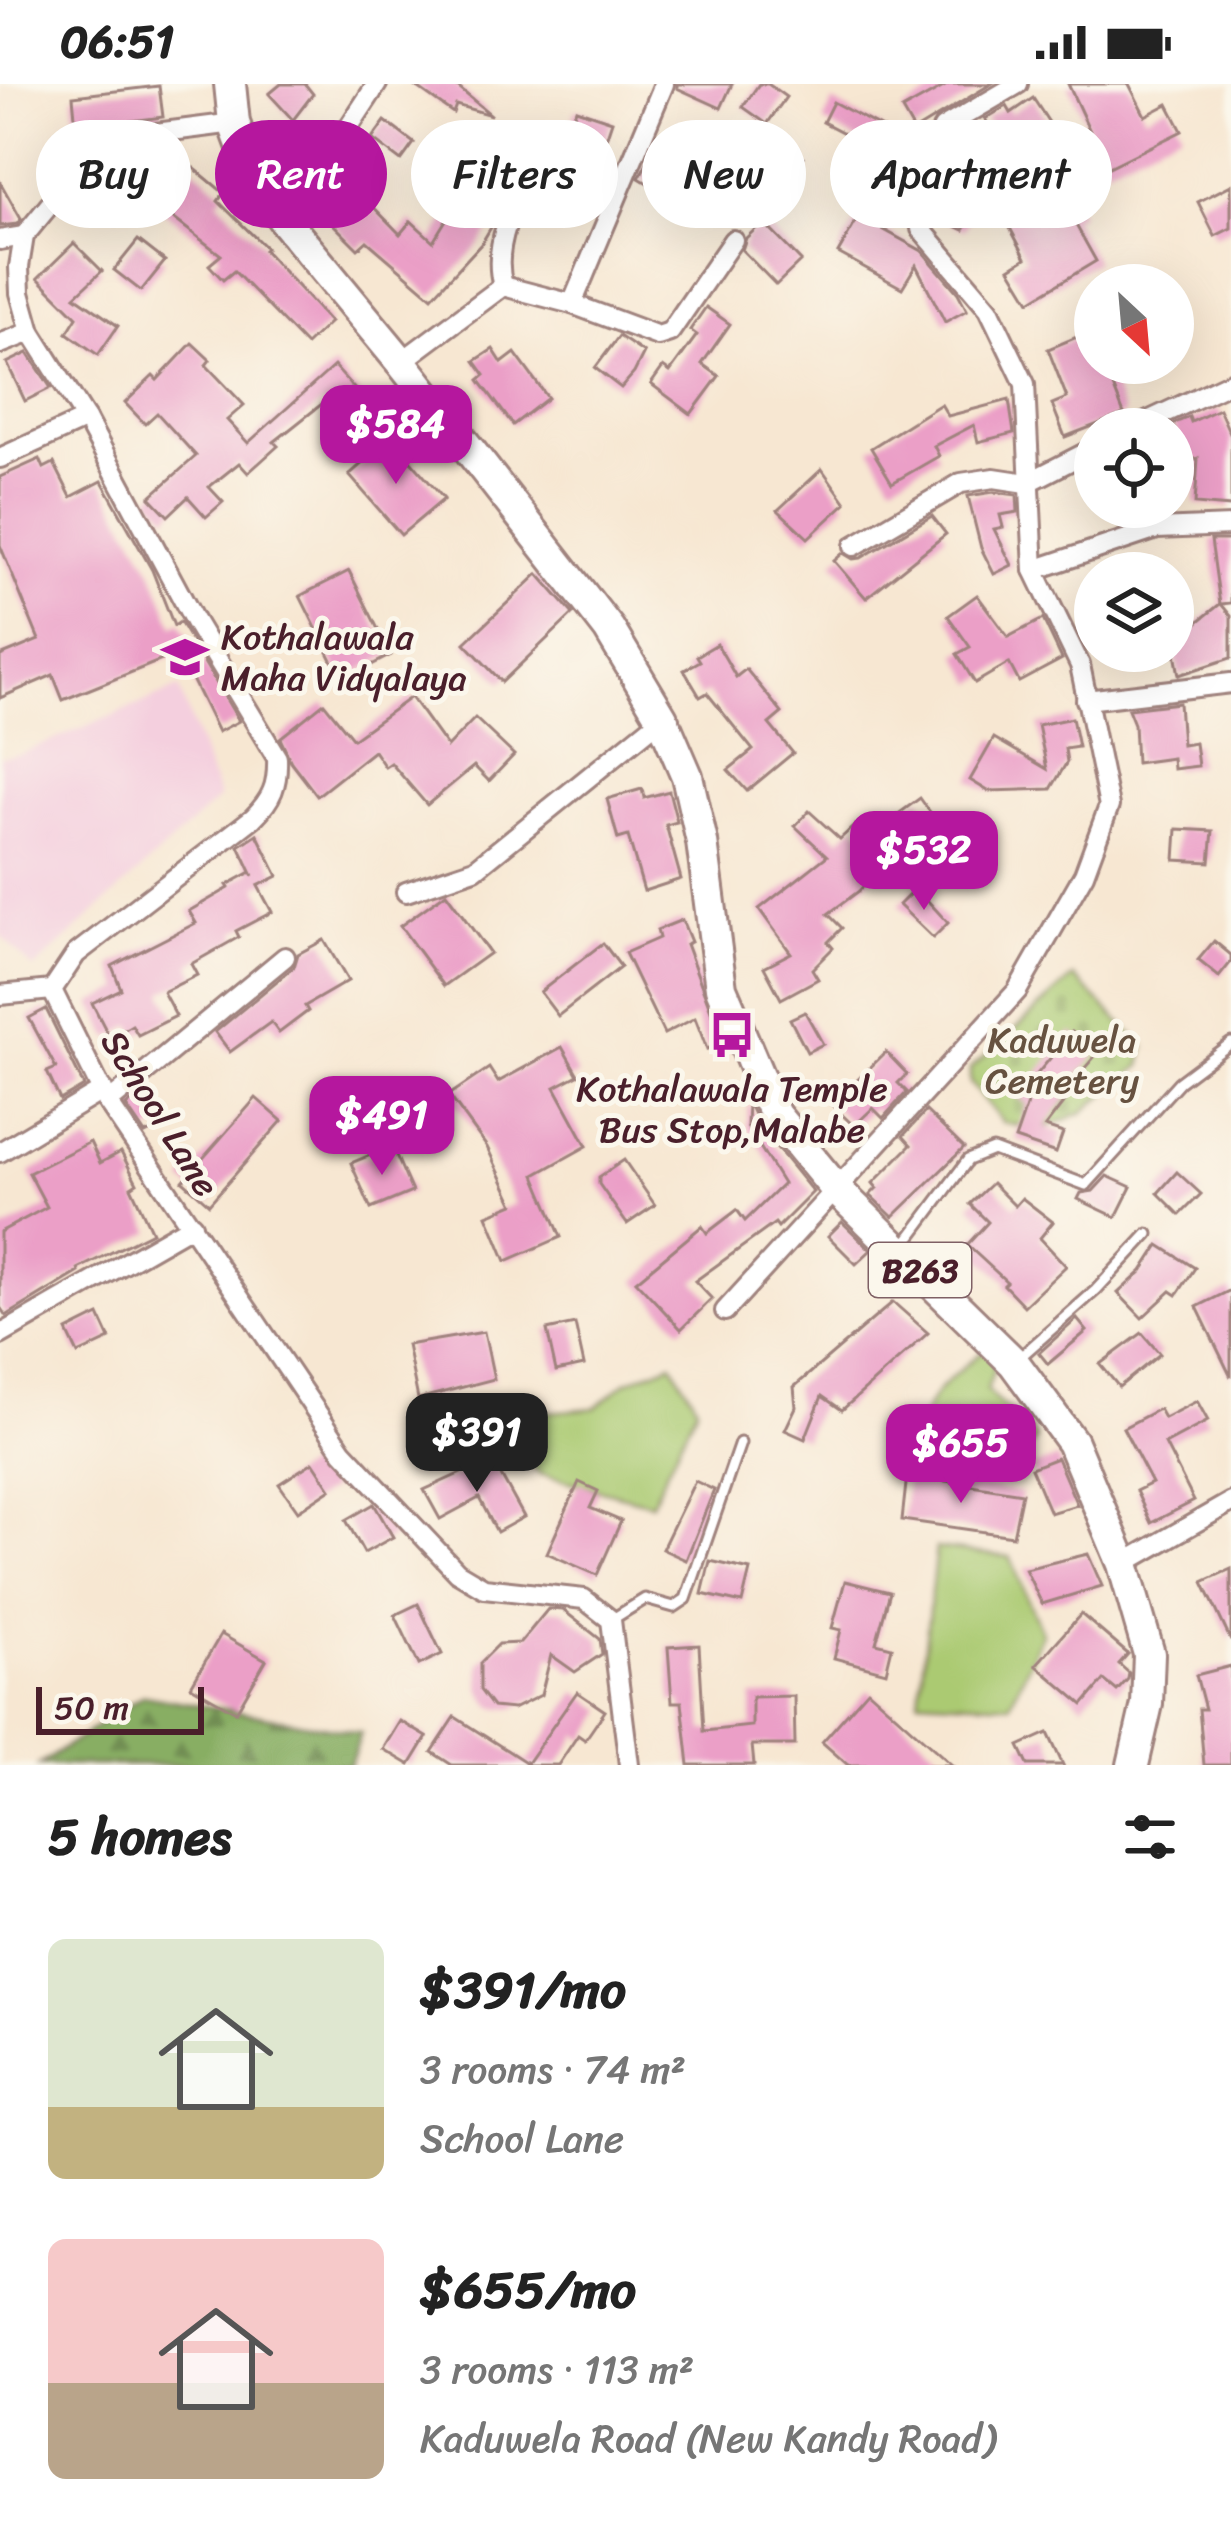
<!DOCTYPE html>
<html lang="en">
<head>
<meta charset="utf-8">
<style>
	body { margin:0; font-family:Sriracha,sans-serif; background:#f2f2f2; color:#222; height:100vh; display:flex; flex-direction:column; font-size:45px; white-space:nowrap }
	* { box-sizing:border-box; margin:0 }
	p { font-size:39px; color:#767676 }
	.icon { flex:none; width:66px; height:66px; fill:none; stroke:currentColor; stroke-width:2; stroke-linecap:round; stroke-linejoin:round }
	.map { position:relative; height:1681px; overflow:hidden }
	.side { display:flex; flex-direction:column; background:#fff; flex:1 }
	.side>* { flex:none }
	.top-card { position:absolute; left:36px; top:36px; width:1161px; height:108px; display:flex; gap:24px }
	.needle { width:78px; rotate:154deg }
	.buttons { position:absolute; left:1074px; top:180px; display:grid; gap:24px }
	.buttons a { display:grid; place-items:center; width:120px; height:120px; border-radius:50%; background:#fff; box-shadow:0 12px 48px #0002; font-size:60px }
	.scale { position:absolute; left:36px; bottom:30px; width:168px; box-sizing:border-box; padding-left:12px; border:6px solid #4a1f2b; border-top:0; font-size:33px; line-height:42px; white-space:nowrap; color:#4a1f2b; -webkit-text-stroke:9px #fbf7ec; paint-order:stroke }
	.price { position:absolute; translate:-50% -102px; padding:0 27px; border-radius:24px; background:#b5179e; color:#fff; font-size:39px; line-height:78px; filter:drop-shadow(0 3px 6px #0008) }
	.price::after { content:''; position:absolute; left:50%; top:72px; width:36px; height:27px; margin-left:-18px; background:inherit; clip-path:polygon(0 0,100% 0,50% 100%) }
	.price.selected { background:#222; color:#fff }
	ul { padding:0; list-style:none }
	li { display:flex; align-items:center; gap:36px; height:300px; padding:0 48px }
	li span { display:grid; place-items:center; flex:none; width:336px; height:240px; border-radius:18px; color:#555 }
	li>.icon { margin-inline-start:auto }
	span .icon { width:144px; height:144px; fill:#fffc; stroke-width:1 }
	li b { font-size:51px }
	h2 { display:flex; justify-content:space-between; align-items:center; height:144px; padding:0 48px; font-size:51px }
	.pill { padding:0 42px; border-radius:54px; background:#fff; box-shadow:0 12px 48px #0002; font-size:42px; line-height:108px }
	.pill.selected { background:#b5179e; color:#fff }
	.status { display:flex; justify-content:space-between; align-items:center; height:84px; padding:0 60px; background:#fff; direction:ltr }
	.status svg { height:33px; fill:currentColor }
	.map>svg:first-child { display:block }
	.built { fill:#f4cfde }
	.forest { fill:url(#forest-firs); stroke:#696648; stroke-width:3 }
	.cemetery { fill:url(#cemetery-stones); stroke:#7a744e; stroke-width:3 }
	.park { fill:#abca72; stroke:#7a744e; stroke-width:3 }
	.building { fill:#eb9fc7 }
	.lines { fill:none; stroke-linecap:round; stroke-linejoin:round }
	.lane-casing { stroke:#a0837e; stroke-width:15 }
	.street-casing { stroke:#a0837e; stroke-width:24 }
	.primary-casing { stroke:#a0837e; stroke-width:36 }
	.lane { stroke:#fff; stroke-width:9 }
	.street { stroke:#fff; stroke-width:18 }
	.primary { stroke:#fff; stroke-width:30 }
	.labels { text-anchor:middle; stroke-width:10; stroke-linejoin:round; paint-order:stroke }
	.shield { fill:#fbf7ec; stroke:#7f6065; stroke-width:3 }
	.shield-label { font-size:33px; font-weight:bold; fill:#4a1f2b }
	.poi-label { font-size:36px; fill:#4a1f2b; stroke:#fbf7ec; text-anchor:start }
	.park-label { font-size:36px; fill:#675240; stroke:#fbf7ec }
	.street-label { font-size:36px; fill:#4a1f2b; stroke:#fbf7ec }
</style>
</head>
<body>
<div class="status"><b>06:51</b><svg viewBox="0 0 49 12"><path d="M0 12V9h3v3zM5 12V6h3v6zM10 12V3h3v9zM15 12V0h3v12zM26 1h20v11H26zM47 4h2v5h-2z"/></svg></div>
<div class="map">
<svg width="1231" height="1681" viewBox="0 0 1231 1681">
	<defs>
		<pattern id="forest-firs" width="22" height="20" patternUnits="userSpaceOnUse" patternTransform="scale(3)"><rect width="22" height="20" fill="#88ae64"/><path d="M5 1l3.5 6h-7zM16 11l3.5 6h-7z" fill="#718d53"/></pattern>
		<pattern id="cemetery-stones" width="16" height="16" patternUnits="userSpaceOnUse" patternTransform="scale(3)"><rect width="16" height="16" fill="#abca72"/><path d="M2 7V4a2 2 0 0 1 4 0v3zM10 15v-3a2 2 0 0 1 4 0v3z" fill="#95ad63"/></pattern>
	</defs>
	<rect width="100%" height="100%" fill="#fbf7ec"/>
	<filter id="ink" filterUnits="userSpaceOnUse"><feTurbulence type="fractalNoise" baseFrequency=".00833" numOctaves="2"/><feDisplacementMap in="SourceGraphic" scale="24" xChannelSelector="R" yChannelSelector="G"/><feConvolveMatrix kernelMatrix="1 2 1 2 8 2 1 2 1" color-interpolation-filters="sRGB"/></filter>
	<filter id="wash" filterUnits="userSpaceOnUse"><feTurbulence type="fractalNoise" baseFrequency=".004" numOctaves="4" result="noise"/><feDisplacementMap in="SourceGraphic" scale="48" xChannelSelector="R" yChannelSelector="G"/><feGaussianBlur stdDeviation="2.7" result="paint"/><feColorMatrix in="noise" values="0 0 0 0 0 0 0 0 0 0 0 0 0 0 0 0 0 1.4 0 .05"/><feComposite in="paint" operator="in"/></filter>
	<g filter="url(#wash)">
		<rect width="100%" height="100%" fill="#f7e7d2"/>
		<path class="built" d="M179,604L219,714L34,885L0,851V673L20,670Z"/>
		<path class="forest" d="M143,1611L361,1649L350,1681H39Z"/>
		<path class="cemetery" d="M1074,893L1145,963L1141,982L1082,1029L1041,1045L1003,1039L970,999V985Z"/>
		<g class="park">
			<path d="M989,1262L998,1273L987,1306C1002,1328 1024,1330 1036,1355C1022,1378 1003,1372 984,1358L932,1364L917,1353C924,1311 957,1287 989,1262Z"/>
			<path d="M672,1279L697,1322L651,1419L539,1390L518,1365L472,1362L464,1325L526,1330L595,1324L626,1298Z"/>
			<path d="M936,1464L1010,1473L1042,1549L1010,1620L919,1615Z"/>
		</g>
		<g id="blocks">
			<g class="building">
				<path d="M281,0H305L313,10L293,36L269,10Z"/>
				<path d="M412,0H454L491,31L456,21L453,29Z"/>
				<path d="M677,0H732L721,24L677,4Z"/>
				<path d="M759,0H768L786,13L767,40L743,23Z"/>
				<path d="M949,0H991L914,47L902,26Z"/>
				<path d="M1068,0H1129L1145,32L1168,20L1182,47L1107,84Z"/>
				<path d="M159,2L163,33L76,44L73,12Z"/>
				<path d="M1033,14L1093,106L1073,117L1080,130L1072,134L1096,177L1030,217L1010,184L1026,174L993,112L1025,95L985,35L1007,22L1011,29Z"/>
				<path d="M833,18L882,44L871,63L823,38Z"/>
				<path d="M576,25L612,37L601,70L564,58Z"/>
				<path d="M385,37L414,59L401,77L372,55Z"/>
				<path d="M661,52L689,68L684,76L729,107L710,136L639,94Z"/>
				<path d="M780,61L804,73L794,94L769,82Z"/>
				<path d="M194,84L224,109L218,117L266,164L264,166L330,238L306,261L234,187L223,196L209,181L221,171L160,124Z"/>
				<path d="M547,90H554L586,109L569,138L532,116Z"/>
				<path d="M0,98L21,135L17,140L0,142Z"/>
				<path d="M350,99L400,150L411,137L433,157L457,118L493,140L481,160L432,213L367,157L358,165L320,127Z"/>
				<path d="M1231,101V144L1215,152L1198,118Z"/>
				<path d="M937,110L973,128L964,146L934,132Z"/>
				<path d="M859,132L922,167L958,209L967,226L945,238L916,181L902,204L838,169Z"/>
				<path d="M763,138L801,177L776,201L742,166L746,154Z"/>
				<path d="M138,156L165,177L141,207L114,186Z"/>
				<path d="M74,159L102,187L75,212L118,242L98,271L67,249L77,233L38,194Z"/>
				<path d="M706,223L730,240L702,280L719,292L691,330L651,300L663,283L670,288L697,251L690,246Z"/>
				<path d="M1084,250L1091,267L1095,265V279L1167,280L1113,302L1124,330L1065,353L1052,320L1067,314L1048,265Z"/>
				<path d="M619,252L644,269L634,289L621,304L595,284Z"/>
				<path d="M192,259L210,276L206,281L244,321L227,336L248,359L334,282L369,321L345,342L323,319L274,358L278,362L248,389L239,379L209,403L223,418L206,433L188,413L168,432L150,413L196,372L157,329L145,340L125,319L153,292L157,296Z"/>
				<path d="M493,265L502,279L515,269L548,314L513,341L479,296L485,291L475,277Z"/>
				<path d="M28,269L51,304L25,317L7,279Z"/>
				<path d="M1009,316L1014,349L978,358L974,341L934,362L939,372L892,399L871,364L941,320L948,332Z"/>
				<path d="M1219,325L1231,352V423L1195,420L1198,374L1173,384V362L1180,359L1173,340L1189,333L1191,338Z"/>
				<path d="M391,354L444,415L401,451L349,391Z"/>
				<path d="M40,375L44,384L54,379L71,413L102,397L152,486L174,542L180,538L239,637L218,648L179,569L63,616L53,591L0,614V572L39,556L0,461V393Z"/>
				<path d="M822,385L846,419L808,454L778,426Z"/>
				<path d="M994,408L1017,411L1018,428L1000,431L1003,443L994,445L1012,481L994,490L981,464L968,412Z"/>
				<path d="M932,432L946,450L866,514L834,477L843,469L853,475L861,474Z"/>
				<path d="M1211,456H1231V519L1221,520L1231,532V574L1179,591L1173,558L1220,520Z"/>
				<path d="M349,487L391,571L342,596L300,512Z"/>
				<path d="M538,490L573,530L502,598L465,559Z"/>
				<path d="M977,511L1008,553L1043,535L1062,575L1019,598L1009,579L975,599L957,570L970,563L948,532Z"/>
				<path d="M717,560L736,593L746,585L782,629L769,640L793,669L747,707L728,686L753,666L707,609L700,613L684,586L700,577L697,572Z"/>
				<path d="M411,613L447,663L475,634L514,671L489,697L474,682L427,721L391,679L385,683L374,667L317,712L291,678L280,654L324,619L353,655Z"/>
				<path d="M1179,619L1182,661L1195,659L1198,682L1173,685L1172,674L1136,679L1134,640L1128,625Z"/>
				<path d="M1072,634L1078,663L1065,665L1067,678L1051,705L988,707L970,696L994,654L1047,685L1038,641Z"/>
				<path d="M642,705L644,714L669,707L677,738L666,741L681,795L644,807L628,752L618,755L607,715Z"/>
				<path d="M920,714L935,735L908,753L894,733Z"/>
				<path d="M809,727L840,755L855,741L888,776L859,807L828,830L842,844L828,858L833,864L812,885L818,895L781,915L764,883L791,869L759,825L827,772L795,742Z"/>
				<path d="M1177,745L1213,747L1210,778L1175,776Z"/>
				<path d="M257,750L278,792L258,802L272,828L236,847L239,853L191,880L197,891L163,908L176,932L138,951L132,941L110,954L92,919L121,905L112,882L196,839L189,827L229,804L227,801L251,788L253,792L239,762Z"/>
				<path d="M916,804L948,839L933,854L899,821Z"/>
				<path d="M446,809L490,869L444,902L400,842Z"/>
				<path d="M682,836L691,858L686,860L723,959L707,965L695,934L664,950L625,869L659,854L657,846Z"/>
				<path d="M324,856L348,897L305,922L308,927L279,949L271,938L230,968L215,948L294,883L298,870Z"/>
				<path d="M1214,857L1231,871V878L1219,893L1198,876Z"/>
				<path d="M603,859L621,883L558,932L540,908Z"/>
				<path d="M46,925L84,1002L60,1016L47,988L56,984L29,934Z"/>
				<path d="M805,928L823,960L807,968L790,935Z"/>
				<path d="M1072,948L1097,970L1063,1009L1068,1013L1045,1043L1063,1049L1056,1069L1015,1055L1027,1020L1018,1013Z"/>
				<path d="M562,963L578,991L555,1003L587,1062L535,1091L561,1153L506,1177L487,1131L514,1120L487,1063L449,1011L489,984L498,998Z"/>
				<path d="M886,968L907,990L898,999L907,1008L883,1034L873,1024L854,1042L832,1021Z"/>
				<path d="M144,1007L161,1042L145,1050L126,1022Z"/>
				<path d="M256,1014L282,1037L209,1120L183,1097Z"/>
				<path d="M748,1018L760,1043L813,1108L778,1143L775,1139L695,1197L712,1215L681,1245L636,1197L702,1142L707,1149L737,1126L745,1137L783,1100L747,1042Z"/>
				<path d="M926,1027L964,1064L893,1133L870,1111L877,1104L873,1099L911,1061L903,1052Z"/>
				<path d="M90,1058L100,1079L121,1068L137,1099L131,1103L152,1148L78,1185L79,1188L6,1232L0,1223V1148L47,1123L29,1089Z"/>
				<path d="M392,1062L412,1108L371,1125L351,1079Z"/>
				<path d="M624,1076L655,1121L627,1140L599,1100V1093Z"/>
				<path d="M1177,1088L1201,1110L1180,1131L1158,1109Z"/>
				<path d="M1107,1092L1131,1103L1116,1133L1078,1115L1081,1109L1093,1107Z"/>
				<path d="M992,1099L1015,1122L1022,1114L1053,1138L1040,1154L1066,1182L1024,1222L1004,1201L1007,1198L967,1161L988,1138L970,1120Z"/>
				<path d="M842,1138L871,1166L856,1180L828,1152Z"/>
				<path d="M1159,1161L1195,1184L1177,1211L1171,1207L1142,1234L1118,1209L1142,1187Z"/>
				<path d="M1231,1206V1293L1197,1223Z"/>
				<path d="M893,1218L928,1249L842,1326L822,1312L805,1355L785,1346L796,1323L794,1303Z"/>
				<path d="M99,1231L110,1255L78,1270L67,1247Z"/>
				<path d="M1077,1235L1087,1247L1048,1280L1039,1269Z"/>
				<path d="M575,1240L584,1281L556,1287L547,1246Z"/>
				<path d="M484,1248L494,1295L418,1315L407,1261Z"/>
				<path d="M1142,1249L1160,1270L1119,1303L1100,1280Z"/>
				<path d="M1197,1317L1208,1337L1165,1360L1194,1417L1151,1439L1136,1407L1152,1399L1123,1344L1159,1325L1164,1334Z"/>
				<path d="M1057,1374L1077,1421L1050,1429L1031,1384Z"/>
				<path d="M492,1375L524,1433L497,1448L479,1414L440,1435L424,1406Z"/>
				<path d="M313,1378L331,1405L298,1427L279,1400Z"/>
				<path d="M907,1391L1022,1409L1013,1452L902,1436Z"/>
				<path d="M695,1397L714,1406L686,1476L662,1465Z"/>
				<path d="M579,1398L598,1407L590,1424L621,1437L597,1491L547,1469Z"/>
				<path d="M374,1420L393,1453L364,1469L346,1436Z"/>
				<path d="M1088,1470L1102,1502L1042,1520L1025,1485Z"/>
				<path d="M710,1477L750,1486L742,1519L702,1510Z"/>
				<path d="M1231,1485V1557L1203,1498Z"/>
				<path d="M845,1497L890,1508L876,1559L892,1563L886,1588L834,1574L841,1546L832,1544Z"/>
				<path d="M418,1520L442,1570L419,1581L395,1531Z"/>
				<path d="M548,1525L563,1526L600,1555L602,1570L575,1588L551,1571L541,1611L513,1625L493,1623L480,1606V1579L499,1560L520,1559Z"/>
				<path d="M1081,1530L1128,1570L1119,1580L1129,1589L1128,1595L1117,1607L1104,1596L1083,1621L1036,1581Z"/>
				<path d="M221,1550L266,1576L236,1628L191,1602Z"/>
				<path d="M699,1561L704,1647L752,1642V1613L794,1612L795,1661H752L754,1681H689L682,1618H672L668,1563Z"/>
				<path d="M1231,1582V1681H1204L1199,1625H1205L1196,1591Z"/>
				<path d="M868,1606L952,1681H848L822,1658Z"/>
				<path d="M577,1608L605,1627L585,1656L578,1651L558,1681H452L432,1668L455,1633L527,1679Z"/>
				<path d="M400,1637L427,1653L410,1681L383,1665Z"/>
				<path d="M1048,1649L1063,1681H1028L1019,1662Z"/>
			</g>
		</g>
	</g>
	<g filter="url(#ink)">
		<use href="#blocks" fill-opacity="0" stroke="#a0837e" stroke-width="3"/>
		<g class="lines">
			<defs>
				<g id="lane">
					<path d="M903,1163L968,1076L993,1066L1086,1101L1179,998L1231,959"/>
					<path d="M1018,1275L1096,1206L1148,1150"/>
					<path d="M611,1536L645,1515L674,1523L686,1515L740,1359"/>
				</g>
				<g id="street">
					<path d="M234,39L140,51L84,79L24,152L19,183L20,209L31,248L86,335L195,538L277,674C278,701 272,715 253,734L76,870L52,906L108,1019L343,1367L457,1488L484,1504L584,1515L611,1536L629,1681"/>
					<path d="M286,139L377,0"/>
					<path d="M0,156L24,152"/>
					<path d="M503,202C488,152 527,99 548,55"/>
					<path d="M572,220L664,0"/>
					<path d="M0,260L31,248"/>
					<path d="M401,278L503,202L572,220L658,252L670,248L733,156"/>
					<path d="M1131,345L1231,298"/>
					<path d="M0,374L86,335"/>
					<path d="M854,462L961,399L994,394L1027,399L1095,364"/>
					<path d="M1034,486L1157,445L1231,442"/>
					<path d="M1086,616L1231,599"/>
					<path d="M406,808L475,785L662,634"/>
					<path d="M0,911L52,906"/>
					<path d="M108,1019L285,873"/>
					<path d="M0,1068L103,1006"/>
					<path d="M725,1227L1017,907L1084,790L1109,722L1080,581L1034,486L1025,300L989,225L921,145V86L943,44L1018,0"/>
					<path d="M0,1251L192,1141"/>
					<path d="M1123,1480L1231,1418"/>
				</g>
				<path id="primary" d="M230,0L234,39L255,96L286,139L401,278L609,545L662,634L687,692L702,758L721,904L775,1031L836,1105L1014,1279L1072,1358L1123,1480L1149,1570L1147,1620L1133,1681"/>
			</defs>
			<use href="#lane" class="lane-casing"/>
			<use href="#street" class="street-casing"/>
			<use href="#primary" class="primary-casing"/>
			<use href="#lane" class="lane"/>
			<use href="#street" class="street"/>
			<use href="#primary" class="primary"/>
		</g>
	</g>
	<defs>
		<symbol id="school-bare" viewBox="-9 -9 18 18"><path d="M0-5L7-2L0 1L-7-2ZM-4 1L0 2.5L4 1V4Q0 6-4 4Z" fill="#b5179e" stroke="#fbf7ec" stroke-width="2.5" paint-order="stroke"/></symbol>
		<symbol id="bus-bare" viewBox="-9 -9 18 18"><path d="M-5-6H5V4H4V6H2V4H-2V6H-4V4H-5ZM-3.5-4V0h7V-4ZM-3.5 1.2v1.5H-2V1.2ZM2 1.2v1.5H3.5V1.2Z" fill="#b5179e" stroke="#fbf7ec" stroke-width="2.5" paint-order="stroke"/></symbol>
	</defs>
	<g fill-rule="evenodd">
		<use href="#school-bare" x="152" y="540" width="66" height="66"/>
		<use href="#bus-bare" x="699" y="918" width="66" height="66"/>
	</g>
	<g class="labels">
		<rect class="shield" x="869" y="1159" width="102" height="54" rx="9"/>
		<g class="shield-label">
			<text x="920" y="1198">B263</text>
		</g>
		<g class="poi-label">
			<text x="221" y="565">Kothalawala<tspan x="221" dy="41">Maha Vidyalaya</tspan></text>
			<text x="732" y="1017" text-anchor="middle">Kothalawala Temple<tspan x="732" dy="41">Bus Stop,Malabe</tspan></text>
		</g>
		<g class="park-label">
			<text x="1062" y="968">Kaduwela<tspan x="1062" dy="41">Cemetery</tspan></text>
		</g>
		<g class="street-label">
			<text transform="translate(161 1029) rotate(58)" y="13">School Lane</text>
		</g>
	</g>
</svg>
<div class="buttons">
<a><svg class="needle" viewBox="-14 -14 28 28"><path d="M0-13l5 13h-10z" fill="#e53935"/><path d="M0 13l5-13h-10z" fill="#767676"/></svg></a>
<a><svg class="icon" aria-label="locate" viewBox="0 0 24 24"><circle cx="12" cy="12" r="6"/><path d="M12 2v4M12 18v4M2 12h4M18 12h4"/></svg></a>
<a><svg class="icon" aria-label="layers" viewBox="0 0 24 24"><path d="M12 4l9 5-9 5-9-5zM3 14l9 5 9-5"/></svg></a>
</div>
<div class="scale">50 m</div>
<b class="price" style="left:396px;top:403px">$584</b>
<b class="price" style="left:924px;top:829px">$532</b>
<b class="price" style="left:382px;top:1094px">$491</b>
<b class="price selected" style="left:477px;top:1411px">$391</b>
<b class="price" style="left:961px;top:1422px">$655</b>
<div class="top-card">
<a class="pill">Buy</a>
<a class="pill selected">Rent</a>
<a class="pill">Filters</a>
<a class="pill">New</a>
<a class="pill">Apartment</a>
</div>
</div>
<section class="side">
<h2>5 homes<svg class="icon" aria-label="filters" viewBox="0 0 24 24"><path d="M4 7h16M4 17h16"/><circle cx="9" cy="7" r="2"/><circle cx="15" cy="17" r="2"/></svg></h2>
<ul>
<li><span style="background:linear-gradient(#dfe7d0 70%,#c2b280 0)"><svg class="icon" aria-label="home" viewBox="0 0 24 24"><path d="M3 11l9-7 9 7M6 9v11h12V9"/></svg></span><div><b>$391/mo</b><p>3 rooms · 74 m²</p><p>School Lane</p></div></li>
<li><span style="background:linear-gradient(#f6c9c9 60%,#b9a48a 0)"><svg class="icon" aria-label="home" viewBox="0 0 24 24"><path d="M3 11l9-7 9 7M6 9v11h12V9"/></svg></span><div><b>$655/mo</b><p>3 rooms · 113 m²</p><p>Kaduwela Road (New Kandy Road)</p></div></li>
</ul>
</section>
</body>
</html>
